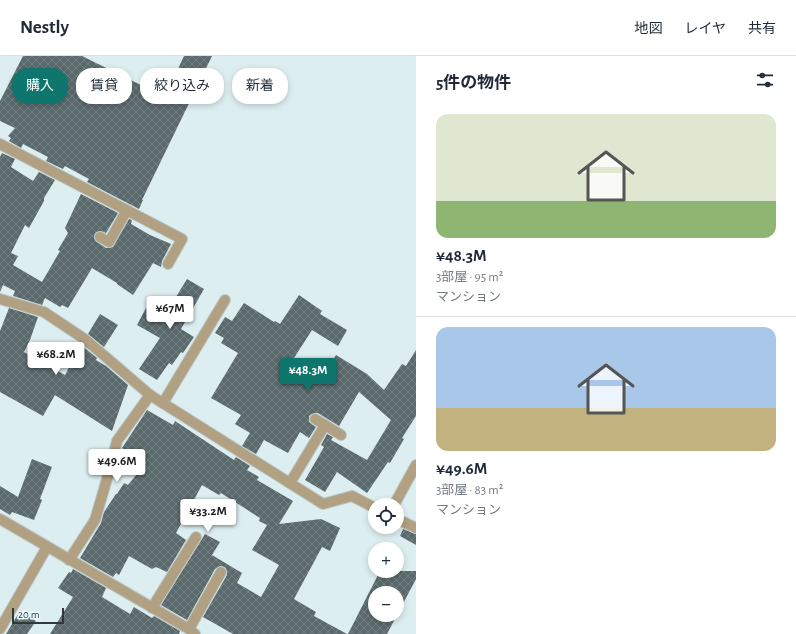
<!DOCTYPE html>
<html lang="ja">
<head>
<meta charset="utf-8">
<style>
	body { margin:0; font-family:"Alegreya Sans","Noto Sans JP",sans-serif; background:#f6f6f7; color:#1f2937; height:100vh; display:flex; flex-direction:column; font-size:15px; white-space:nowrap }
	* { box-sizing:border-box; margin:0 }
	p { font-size:13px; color:#747a83 }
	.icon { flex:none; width:22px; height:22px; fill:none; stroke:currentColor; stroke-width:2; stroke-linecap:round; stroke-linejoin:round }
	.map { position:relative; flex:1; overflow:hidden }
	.sheet { display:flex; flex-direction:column; background:#fff; width:380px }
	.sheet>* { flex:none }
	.guide { position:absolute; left:12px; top:12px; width:344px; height:36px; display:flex; gap:8px }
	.controls { position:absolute; left:368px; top:442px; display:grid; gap:8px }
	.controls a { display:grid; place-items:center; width:36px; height:36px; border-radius:50%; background:#fff; box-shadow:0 2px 6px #0003; font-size:20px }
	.scale { position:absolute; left:12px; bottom:10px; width:52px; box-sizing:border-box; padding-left:4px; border:2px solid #32393a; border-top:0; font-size:11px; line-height:14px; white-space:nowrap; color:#32393a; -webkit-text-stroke:3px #eafbfe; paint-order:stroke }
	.price { position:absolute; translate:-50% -34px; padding:0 9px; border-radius:4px; background:#fff; color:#222; font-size:13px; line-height:26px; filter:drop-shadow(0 1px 2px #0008) }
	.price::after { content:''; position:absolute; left:50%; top:24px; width:12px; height:9px; margin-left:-6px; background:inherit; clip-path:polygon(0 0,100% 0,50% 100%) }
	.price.selected { background:#0f766e; color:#fff }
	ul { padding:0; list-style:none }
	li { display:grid; align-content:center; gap:8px; height:212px; padding:0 20px }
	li+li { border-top:1px solid #e0e1e3 }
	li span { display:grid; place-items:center; height:124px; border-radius:12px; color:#555 }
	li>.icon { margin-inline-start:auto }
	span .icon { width:72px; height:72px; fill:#fffc; stroke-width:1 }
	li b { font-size:17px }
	h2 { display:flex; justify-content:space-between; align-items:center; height:48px; padding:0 20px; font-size:17px }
	.tag { padding:0 14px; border-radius:16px; background:#fff; box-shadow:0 2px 6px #0003; font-size:14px; line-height:36px }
	.tag.selected { background:#0f766e; color:#fff }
	header { display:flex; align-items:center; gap:24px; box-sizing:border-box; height:56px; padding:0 20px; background:#fff; border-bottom:1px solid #e0e1e3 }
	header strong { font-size:19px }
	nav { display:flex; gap:22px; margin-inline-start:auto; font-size:14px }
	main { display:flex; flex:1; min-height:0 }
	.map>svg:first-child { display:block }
	.building { fill:url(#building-cross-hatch); fill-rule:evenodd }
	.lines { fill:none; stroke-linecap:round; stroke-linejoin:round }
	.minor-casing { stroke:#bbcacc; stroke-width:12 }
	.minor { stroke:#b1a081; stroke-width:10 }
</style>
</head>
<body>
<header>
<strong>Nestly</strong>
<nav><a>地図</a><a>レイヤ</a><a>共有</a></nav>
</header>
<main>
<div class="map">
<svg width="416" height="578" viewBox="0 0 416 578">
	<defs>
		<pattern id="building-cross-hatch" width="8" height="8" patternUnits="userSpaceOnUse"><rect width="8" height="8" fill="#5a696c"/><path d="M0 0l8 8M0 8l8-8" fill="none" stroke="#748082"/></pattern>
	</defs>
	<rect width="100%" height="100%" fill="#ddeef1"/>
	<g class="building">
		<path d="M23,0H82L165,41L184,0H212L142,144H143L139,153L87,126L89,123L65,110L63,113L46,105L48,101L23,88L21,92L9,85L11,82L8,80L15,72L0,65V45Z"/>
		<path d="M2,97L15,103L11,111L33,125L39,116L55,124L44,142V145L29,172L25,169L11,197L18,200L13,209L42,226L60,195L58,194L68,177L65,172L81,138L118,157L106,177L100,175L95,178L94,181L97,186L106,192L113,191L129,163L132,164L131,168L150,179L171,188L162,205L161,211L153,207L133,239L117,228V227L92,212L68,252L62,249L60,251L45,242L42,249L13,240L15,235L3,229L0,236V101Z"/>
		<path d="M187,223L204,233L181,273L194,281L183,297L181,296L172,309L169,307L157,324L139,313L160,282L137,269L146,252L163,262Z"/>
		<path d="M299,239L322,255L320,258L347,274L338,290L312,274L294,302L323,320L336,299L367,318L384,334L402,308L406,310L416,294V360L402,382L404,383L390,407L388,406L367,437L337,416L325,436L305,424L324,391L321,389L327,378L333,381L331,384L367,404L391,364L359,336L339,370L318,357L312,358L309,360V366L316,371L309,382L300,376L288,397L264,384L256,398L242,390L250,377L235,368L241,359L211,342L238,297L221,287L224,282L215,277L225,261L232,265L244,247L274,266L275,265L280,268Z"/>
		<path d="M9,252L38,261L30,284L24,296L65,319L81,289L97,302L96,304L106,310L128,329L112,375L55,339L43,360L0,336V275Z"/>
		<path d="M100,258L118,269L104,291L88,278Z"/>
		<path d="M147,354L173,369L175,365L234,404L236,401L250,410L247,414L259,421L257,424L293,445L279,468L321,463L340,472L330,495L322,491L294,543L316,556L314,560L347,578H233L203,561L227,519L226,512L221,510L215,513L187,564L161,549L205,478L220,486L212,499L242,517L237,527L261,541L279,509L252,494L267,469L259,465L260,462L221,437L219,439L202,429L176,477L186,484L167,516L156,511L152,513L129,500L119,519L116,517L113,521L80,502L101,467L104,456L116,438H117L124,427L128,429L146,407L122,392Z"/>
		<path d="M32,403L52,411L40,443L42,444L34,464L12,456L10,459L0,453V430L18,441Z"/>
		<path d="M403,473L416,478V489L400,480Z"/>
		<path d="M73,513L106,532L102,541L130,558L134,551L152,562L154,560L180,575L179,578H50L73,541L58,532L69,516L71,517Z"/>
		<path d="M380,515H416V523L387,578H348ZM375,537H397V559H375Z"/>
		<path d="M20,555L36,565L27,578H6Z"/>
	</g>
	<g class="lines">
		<defs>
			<g id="minor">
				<path d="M0,88L182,183L168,208"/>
				<path d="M100,181L109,186L127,154"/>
				<path d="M0,243L44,256L86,284L150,339L323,448L352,440L375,452"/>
				<path d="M163,347L225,244"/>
				<path d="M325,369L341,379"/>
				<path d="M290,427L325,369L315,363"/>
				<path d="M394,449L416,409"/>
				<path d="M0,463L189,573L195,578"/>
				<path d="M397,463L416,472"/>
				<path d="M69,504L95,464L111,409L117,385L150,339"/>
				<path d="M152,552L196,481"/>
				<path d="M0,573L47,491"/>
				<path d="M189,573L221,516"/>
			</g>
		</defs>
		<use href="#minor" class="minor-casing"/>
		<use href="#minor" class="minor"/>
	</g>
</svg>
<div class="controls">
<a><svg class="icon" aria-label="locate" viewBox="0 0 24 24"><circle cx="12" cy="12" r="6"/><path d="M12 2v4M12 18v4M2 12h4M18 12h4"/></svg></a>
<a>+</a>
<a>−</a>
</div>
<div class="scale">20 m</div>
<b class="price" style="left:170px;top:274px">¥67M</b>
<b class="price" style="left:56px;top:320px">¥68.2M</b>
<b class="price selected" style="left:308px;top:336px">¥48.3M</b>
<b class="price" style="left:117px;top:427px">¥49.6M</b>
<b class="price" style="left:208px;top:477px">¥33.2M</b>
<div class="guide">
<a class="tag selected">購入</a>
<a class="tag">賃貸</a>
<a class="tag">絞り込み</a>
<a class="tag">新着</a>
</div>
</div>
<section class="sheet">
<h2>5件の物件<svg class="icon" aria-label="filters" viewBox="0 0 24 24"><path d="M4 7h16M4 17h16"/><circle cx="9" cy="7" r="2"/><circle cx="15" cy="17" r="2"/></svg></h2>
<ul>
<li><span style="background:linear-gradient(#dfe7d0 70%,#8fb573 0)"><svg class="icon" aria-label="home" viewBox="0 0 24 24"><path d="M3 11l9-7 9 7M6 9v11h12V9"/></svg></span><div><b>¥48.3M</b><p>3部屋 · 95 m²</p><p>マンション</p></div></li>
<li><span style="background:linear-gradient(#a9c7e8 65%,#c2b280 0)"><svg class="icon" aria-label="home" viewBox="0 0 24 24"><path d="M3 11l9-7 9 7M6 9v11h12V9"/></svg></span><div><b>¥49.6M</b><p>3部屋 · 83 m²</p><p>マンション</p></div></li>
</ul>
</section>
</main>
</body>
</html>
